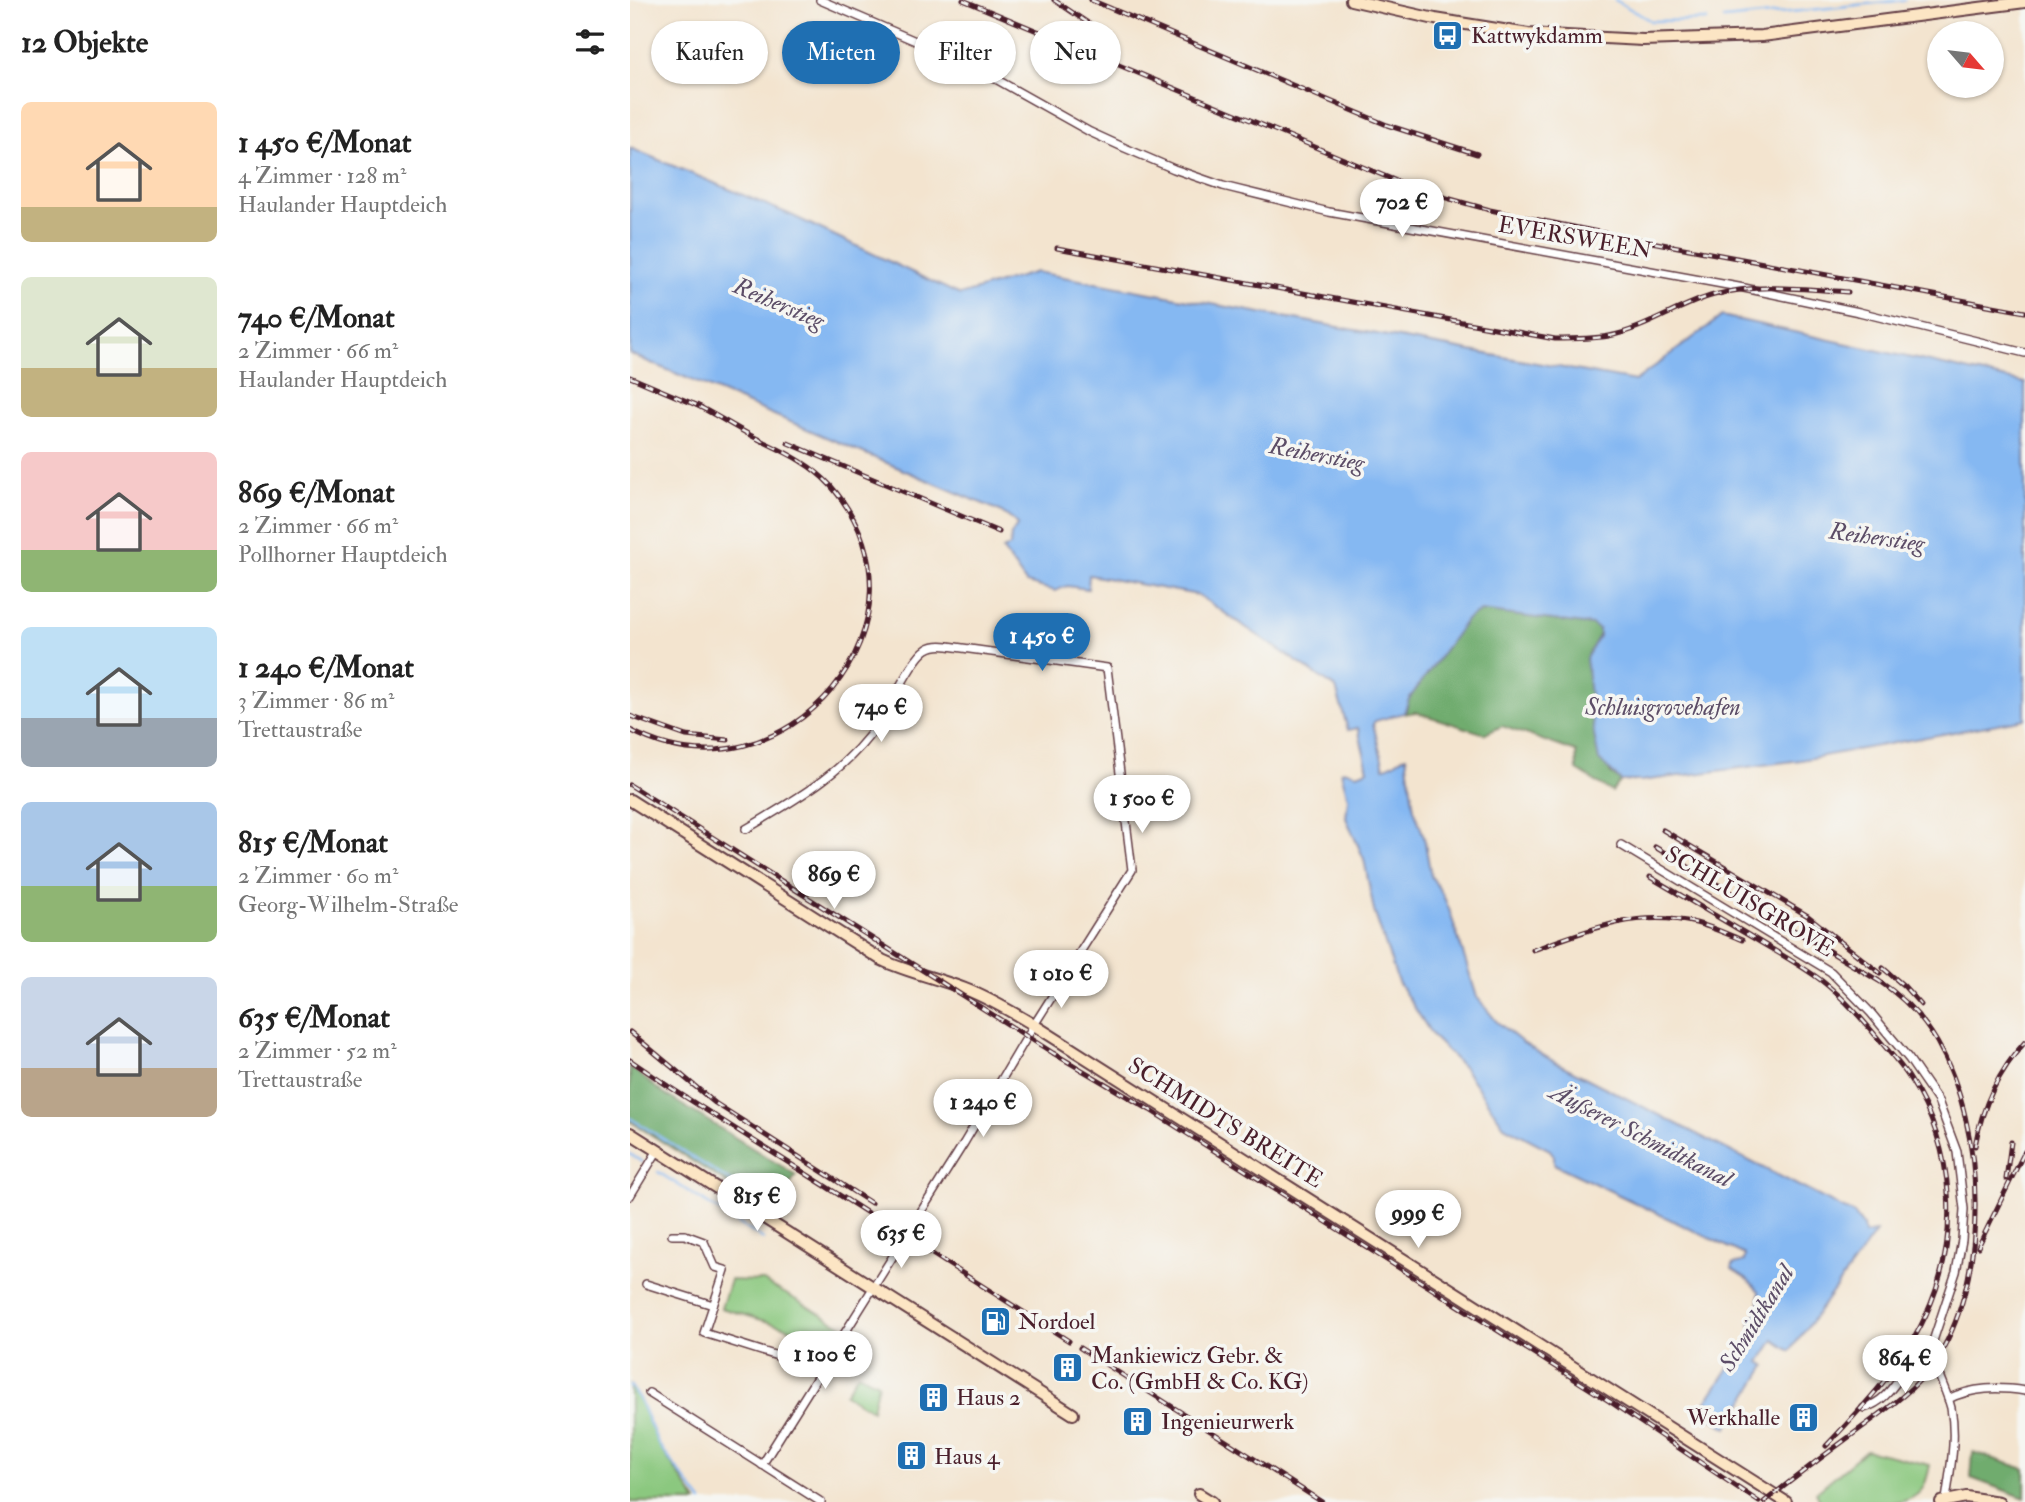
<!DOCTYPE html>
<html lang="de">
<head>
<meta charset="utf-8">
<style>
	body { margin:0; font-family:"IM FELL Double Pica",serif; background:#f6f6f6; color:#222; height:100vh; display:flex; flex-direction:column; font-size:26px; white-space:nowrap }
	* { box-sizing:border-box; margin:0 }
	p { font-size:23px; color:#767676 }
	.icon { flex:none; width:38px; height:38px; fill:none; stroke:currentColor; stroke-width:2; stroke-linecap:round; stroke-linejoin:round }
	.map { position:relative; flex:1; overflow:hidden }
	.sheet { display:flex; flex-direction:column; background:#fff; width:630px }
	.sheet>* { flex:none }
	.banner { position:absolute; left:21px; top:21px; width:665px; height:63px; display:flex; gap:14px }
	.needle { width:46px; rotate:118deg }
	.controls { position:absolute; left:1297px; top:21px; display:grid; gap:14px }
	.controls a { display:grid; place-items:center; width:77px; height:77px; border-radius:50%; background:#fff; box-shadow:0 2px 5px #0004; font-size:35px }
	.price { position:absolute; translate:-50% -60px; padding:0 16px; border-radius:24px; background:#fff; color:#222; font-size:23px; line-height:46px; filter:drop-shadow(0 2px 4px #0008) }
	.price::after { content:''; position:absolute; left:50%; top:42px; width:21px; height:16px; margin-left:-10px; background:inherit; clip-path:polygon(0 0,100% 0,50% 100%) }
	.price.current { background:#1f6fb2; color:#fff }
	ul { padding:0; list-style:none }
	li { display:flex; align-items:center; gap:21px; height:175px; padding:0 21px }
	li span { display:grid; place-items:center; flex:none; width:196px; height:140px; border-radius:10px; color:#555 }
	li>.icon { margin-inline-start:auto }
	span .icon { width:84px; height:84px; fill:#fffc; stroke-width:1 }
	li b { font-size:30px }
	h2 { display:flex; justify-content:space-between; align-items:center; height:84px; padding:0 21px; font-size:30px }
	.tag { padding:0 24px; border-radius:32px; background:#fff; box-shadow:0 2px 5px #0004; font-size:24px; line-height:63px }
	.tag.current { background:#1f6fb2; color:#fff }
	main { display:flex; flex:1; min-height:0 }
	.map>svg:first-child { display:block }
	.green { fill:#8bc87f; stroke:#6a7455; stroke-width:2 }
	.forest { fill:#70ac6e; stroke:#5d664c; stroke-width:2 }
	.water { fill:#85b8f2; stroke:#686c8e; stroke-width:2 }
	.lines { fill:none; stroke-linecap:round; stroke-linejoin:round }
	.stream { stroke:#85b8f2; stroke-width:2.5 }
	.street-casing { stroke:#633d44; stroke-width:10 }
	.secondary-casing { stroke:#633d44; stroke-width:14 }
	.street { stroke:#fff; stroke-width:7 }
	.secondary { stroke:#fce5c4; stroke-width:10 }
	.rail-casing { stroke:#4a1f2b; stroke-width:5 }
	.rail { stroke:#f6f6f2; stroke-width:2.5; stroke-dasharray:8; stroke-linecap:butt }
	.labels { text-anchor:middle; stroke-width:7; stroke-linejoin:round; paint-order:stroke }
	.poi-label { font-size:23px; fill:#4a1f2b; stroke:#f6f6f2; text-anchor:start }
	.street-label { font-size:23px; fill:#4a1f2b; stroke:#f6f6f2 }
	.water-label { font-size:24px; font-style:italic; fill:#5c4d67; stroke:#f6f6f2 }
</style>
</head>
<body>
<main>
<section class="sheet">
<h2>12 Objekte<svg class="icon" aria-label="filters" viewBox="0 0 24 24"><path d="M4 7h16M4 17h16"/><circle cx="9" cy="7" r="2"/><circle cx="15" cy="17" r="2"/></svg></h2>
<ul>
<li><span style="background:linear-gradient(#ffd9b3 75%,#c2b280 0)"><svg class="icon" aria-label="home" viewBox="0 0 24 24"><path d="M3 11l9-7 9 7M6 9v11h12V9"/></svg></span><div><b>1 450 €/Monat</b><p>4 Zimmer · 128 m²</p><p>Haulander Hauptdeich</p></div></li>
<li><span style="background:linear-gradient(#dfe7d0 65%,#c2b280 0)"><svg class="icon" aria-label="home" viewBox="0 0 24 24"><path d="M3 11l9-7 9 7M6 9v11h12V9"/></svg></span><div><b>740 €/Monat</b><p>2 Zimmer · 66 m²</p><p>Haulander Hauptdeich</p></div></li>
<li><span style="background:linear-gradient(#f6c9c9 70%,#8fb573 0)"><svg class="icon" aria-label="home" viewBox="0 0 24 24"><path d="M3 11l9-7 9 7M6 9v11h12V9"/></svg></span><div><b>869 €/Monat</b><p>2 Zimmer · 66 m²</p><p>Pollhorner Hauptdeich</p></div></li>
<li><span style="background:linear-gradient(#bfe0f5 65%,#9aa5b1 0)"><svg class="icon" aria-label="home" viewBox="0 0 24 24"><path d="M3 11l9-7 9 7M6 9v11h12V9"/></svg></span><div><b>1 240 €/Monat</b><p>3 Zimmer · 86 m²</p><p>Trettaustraße</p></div></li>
<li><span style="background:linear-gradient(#a9c7e8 60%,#8fb573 0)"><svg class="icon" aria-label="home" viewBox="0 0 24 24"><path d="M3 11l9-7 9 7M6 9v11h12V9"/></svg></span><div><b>815 €/Monat</b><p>2 Zimmer · 60 m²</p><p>Georg-Wilhelm-Straße</p></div></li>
<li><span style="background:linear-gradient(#c9d6e8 65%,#b9a48a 0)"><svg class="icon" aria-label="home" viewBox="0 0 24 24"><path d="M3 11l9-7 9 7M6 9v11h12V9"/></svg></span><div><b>635 €/Monat</b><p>2 Zimmer · 52 m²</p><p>Trettaustraße</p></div></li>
</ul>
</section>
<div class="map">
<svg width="1395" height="1502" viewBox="0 0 1395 1502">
	<rect width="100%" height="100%" fill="#f6f6f2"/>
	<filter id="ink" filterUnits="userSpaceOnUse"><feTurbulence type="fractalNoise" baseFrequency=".0143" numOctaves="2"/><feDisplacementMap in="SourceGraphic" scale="14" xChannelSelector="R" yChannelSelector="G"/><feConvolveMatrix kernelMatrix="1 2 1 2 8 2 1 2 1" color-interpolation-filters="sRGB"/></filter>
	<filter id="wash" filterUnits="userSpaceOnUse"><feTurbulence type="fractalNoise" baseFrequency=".00686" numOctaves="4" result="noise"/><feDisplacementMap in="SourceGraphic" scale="28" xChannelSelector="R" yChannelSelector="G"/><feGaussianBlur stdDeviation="1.57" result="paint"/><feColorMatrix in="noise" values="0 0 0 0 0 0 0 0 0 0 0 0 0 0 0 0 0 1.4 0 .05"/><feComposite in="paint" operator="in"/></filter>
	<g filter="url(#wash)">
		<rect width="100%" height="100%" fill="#f3e4cf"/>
		<g class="green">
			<path d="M100,1280L133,1281L212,1326L190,1359L196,1339L91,1308Z"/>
			<path d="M228,1373L248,1383L242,1410L215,1394Z"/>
			<path d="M0,1385L9,1399L29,1445L67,1502H0Z"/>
			<path d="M1236,1450L1300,1465C1296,1486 1292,1497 1270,1502H1190L1186,1492Z"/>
		</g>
		<g class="forest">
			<path d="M851,611L963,625L969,629V636L956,658L980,773L991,781L982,792L947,770L946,752L872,726L855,734L785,712L775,714L779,699L793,680L837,619Z"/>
			<path d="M0,1067L33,1093L166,1175L142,1212L0,1121Z"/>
			<path d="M1343,1452L1395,1469V1498L1341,1478Z"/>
		</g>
		<path class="water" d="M0,148L161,215L330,295L406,272L1005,381L1092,316L1395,383V719L1171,760L1011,781H991L969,760L964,735L956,658L969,636V629L962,625L851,611L837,619L779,699L774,713L745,721L743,724L754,767C763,766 767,759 776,756L784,809L794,837L801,876L813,895L819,909L847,997L867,1022L893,1043L925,1062L1224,1214L1233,1226L1234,1234L1246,1232L1160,1351L1144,1340L1130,1362L1136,1366L1097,1428L1070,1411L1111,1350L1118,1353L1132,1332L1120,1325L1129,1306V1291L1116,1278L1102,1269V1265L1114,1261L1115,1255L924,1164V1156L920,1150L874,1126L834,1068L804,1038L768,982L744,911L734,859L716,818L718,798L711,772L714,770L727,774L738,770L728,728L718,730L706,688L568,595L459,575L458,589L437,586L425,591L396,583L373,550L380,546L381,535L388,524L370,511L0,354Z"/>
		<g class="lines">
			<g class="stream">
				<path d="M985,0L1021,21L1077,20"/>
				<path d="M1094,19L1275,0"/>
				<path d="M0,1118L157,1217"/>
				<path d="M0,1154L12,1162"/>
				<path d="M28,1172L133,1239"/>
				<path d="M0,1385L9,1399L29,1445L72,1502"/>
			</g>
		</g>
	</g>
	<g filter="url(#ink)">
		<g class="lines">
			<defs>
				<g id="street">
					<path d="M190,0L339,64L460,132L495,148L544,169L593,186L699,212L1114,288L1229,312L1395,353"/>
					<path d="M116,829C167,799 217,771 250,721C261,705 283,657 297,649C303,645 311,645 318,646L477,668L502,870L404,1025L334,1143L132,1465"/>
					<path d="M991,845L1201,972L1241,1013L1279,1059L1308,1101L1327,1152L1334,1209L1332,1240L1326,1272L1303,1341C1301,1367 1315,1384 1321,1408C1327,1439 1320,1470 1316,1500"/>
					<path d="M0,1196L28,1150"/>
					<path d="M42,1235H55L74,1242L85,1267L95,1270L74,1333L192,1370"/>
					<path d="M16,1284L83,1305"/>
					<path d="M19,1393L191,1502"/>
					<path d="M1318,1399C1343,1387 1368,1387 1395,1391"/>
					<path d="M1234,1408C1262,1400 1268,1373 1287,1358C1291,1355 1298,1354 1303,1352"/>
				</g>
				<g id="secondary">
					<path d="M721,0L805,19L898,34L1013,40L1132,36L1395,2"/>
					<path d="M0,800L252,960C279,973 308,978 335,989C359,998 382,1012 404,1025L1156,1502"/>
					<path d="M0,1133L443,1414"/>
					<path d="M569,1494L582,1502"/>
					<path d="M1311,1502L1336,1497L1369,1502"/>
				</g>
			</defs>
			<use href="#street" class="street-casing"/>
			<use href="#secondary" class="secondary-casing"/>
			<use href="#street" class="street"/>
			<use href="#secondary" class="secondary"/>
			<defs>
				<g id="rail">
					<path d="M333,0L788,190L860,210L968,232L1395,312"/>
					<path d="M424,0L467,29"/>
					<path d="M461,0L757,125L847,154"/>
					<path d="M427,248L925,339C943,339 961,339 979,336C1016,329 1048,305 1084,295C1129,283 1173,289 1218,292"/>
					<path d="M0,377L71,407"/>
					<path d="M158,443L369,532"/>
					<path d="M0,716L56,736L98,740"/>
					<path d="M0,730C155,813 318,619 200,485C177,460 149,450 120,435C101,425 83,413 64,404"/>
					<path d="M0,785L423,1053L520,1110L979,1401L1129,1502"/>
					<path d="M1033,830L1178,916L1250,973"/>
					<path d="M1025,847L1249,981C1273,997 1293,1018 1307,1042C1356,1127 1361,1283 1303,1364C1282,1393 1251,1413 1223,1434C1193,1456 1163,1479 1134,1502"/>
					<path d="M1020,877C1055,898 1090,918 1125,939C1148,953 1171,965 1192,981C1215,999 1233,1020 1251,1042C1261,1054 1272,1066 1280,1079C1326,1150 1331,1241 1295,1317C1273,1365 1232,1408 1196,1446"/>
					<path d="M903,950C957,930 1007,909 1066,923C1082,927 1097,934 1112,940"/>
					<path d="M1253,968L1274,986L1291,1005"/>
					<path d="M0,1032L85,1103L241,1203"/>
					<path d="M0,1060L38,1086L439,1341"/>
					<path d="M1345,1146C1352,1106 1368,1072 1395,1042"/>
					<path d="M1376,1179L1381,1142"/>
					<path d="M1348,1247L1395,1151"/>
					<path d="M450,1348L692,1502"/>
				</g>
			</defs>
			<use href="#rail" class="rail-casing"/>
			<use href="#rail" class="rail"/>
		</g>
	</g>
	<defs>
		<symbol id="bus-square" viewBox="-11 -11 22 22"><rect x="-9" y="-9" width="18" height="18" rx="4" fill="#1f6fb2" stroke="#f6f6f2"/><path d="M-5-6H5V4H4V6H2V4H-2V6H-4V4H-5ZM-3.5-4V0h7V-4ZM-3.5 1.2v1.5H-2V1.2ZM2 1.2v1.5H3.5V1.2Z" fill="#fff"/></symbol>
		<symbol id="fuel-square" viewBox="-11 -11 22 22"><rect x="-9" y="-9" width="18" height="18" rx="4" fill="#1f6fb2" stroke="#f6f6f2"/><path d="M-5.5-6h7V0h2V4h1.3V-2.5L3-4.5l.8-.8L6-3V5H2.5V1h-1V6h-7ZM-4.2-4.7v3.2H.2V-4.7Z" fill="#fff"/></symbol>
		<symbol id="building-square" viewBox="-11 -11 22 22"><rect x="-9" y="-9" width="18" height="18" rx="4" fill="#1f6fb2" stroke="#f6f6f2"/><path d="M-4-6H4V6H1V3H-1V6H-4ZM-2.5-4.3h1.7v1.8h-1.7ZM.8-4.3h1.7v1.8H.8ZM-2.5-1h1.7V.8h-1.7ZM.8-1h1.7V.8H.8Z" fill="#fff"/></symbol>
	</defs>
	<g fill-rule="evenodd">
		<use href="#bus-square" x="800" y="18" width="35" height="35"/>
		<use href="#fuel-square" x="348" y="1304" width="35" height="35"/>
		<use href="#building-square" x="420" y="1350" width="35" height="35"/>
		<use href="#building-square" x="286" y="1380" width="35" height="35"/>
		<use href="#building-square" x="1156" y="1400" width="35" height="35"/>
		<use href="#building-square" x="490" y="1404" width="35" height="35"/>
		<use href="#building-square" x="264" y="1438" width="35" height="35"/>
	</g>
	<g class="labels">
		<g class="poi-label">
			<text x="841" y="43">Kattwykdamm</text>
			<text x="388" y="1329">Nordoel</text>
			<text x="461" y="1363">Mankiewicz Gebr. &amp;<tspan x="461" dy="26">Co. (GmbH &amp; Co. KG)</tspan></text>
			<text x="326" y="1405">Haus 2</text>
			<text x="1150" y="1425" text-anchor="end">Werkhalle</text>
			<text x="531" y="1429">Ingenieurwerk</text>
			<text x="304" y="1464">Haus 4</text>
		</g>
		<g class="street-label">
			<text transform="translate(945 237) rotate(10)" y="8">EVERSWEEN</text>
			<text transform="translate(1120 901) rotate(31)" y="8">SCHLUISGROVE</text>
			<text transform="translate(596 1122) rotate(32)" y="8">SCHMIDTS BREITE</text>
		</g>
		<g class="water-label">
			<text transform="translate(149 303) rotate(23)" y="8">Reiherstieg</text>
			<text transform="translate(687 454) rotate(11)" y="8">Reiherstieg</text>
			<text transform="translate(1247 537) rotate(8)" y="8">Reiherstieg</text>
			<text x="1033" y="715">Schluisgrovehafen</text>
			<text transform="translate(1011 1135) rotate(27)" y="8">Äußerer Schmidtkanal</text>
			<text transform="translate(1126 1318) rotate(-58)" y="8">Schmidtkanal</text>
		</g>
	</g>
</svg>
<div class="controls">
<a><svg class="needle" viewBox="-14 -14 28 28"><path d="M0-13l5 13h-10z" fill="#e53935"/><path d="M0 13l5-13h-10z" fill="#767676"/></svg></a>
</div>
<b class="price" style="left:772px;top:239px">702 €</b>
<b class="price current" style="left:412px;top:673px">1 450 €</b>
<b class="price" style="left:251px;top:744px">740 €</b>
<b class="price" style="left:512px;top:835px">1 500 €</b>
<b class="price" style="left:204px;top:911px">869 €</b>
<b class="price" style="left:431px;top:1010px">1 010 €</b>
<b class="price" style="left:353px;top:1139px">1 240 €</b>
<b class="price" style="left:127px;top:1233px">815 €</b>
<b class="price" style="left:788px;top:1250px">999 €</b>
<b class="price" style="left:271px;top:1270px">635 €</b>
<b class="price" style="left:195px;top:1391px">1 100 €</b>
<b class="price" style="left:1275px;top:1395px">864 €</b>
<div class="banner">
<a class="tag">Kaufen</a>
<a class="tag current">Mieten</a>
<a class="tag">Filter</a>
<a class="tag">Neu</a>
</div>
</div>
</main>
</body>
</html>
